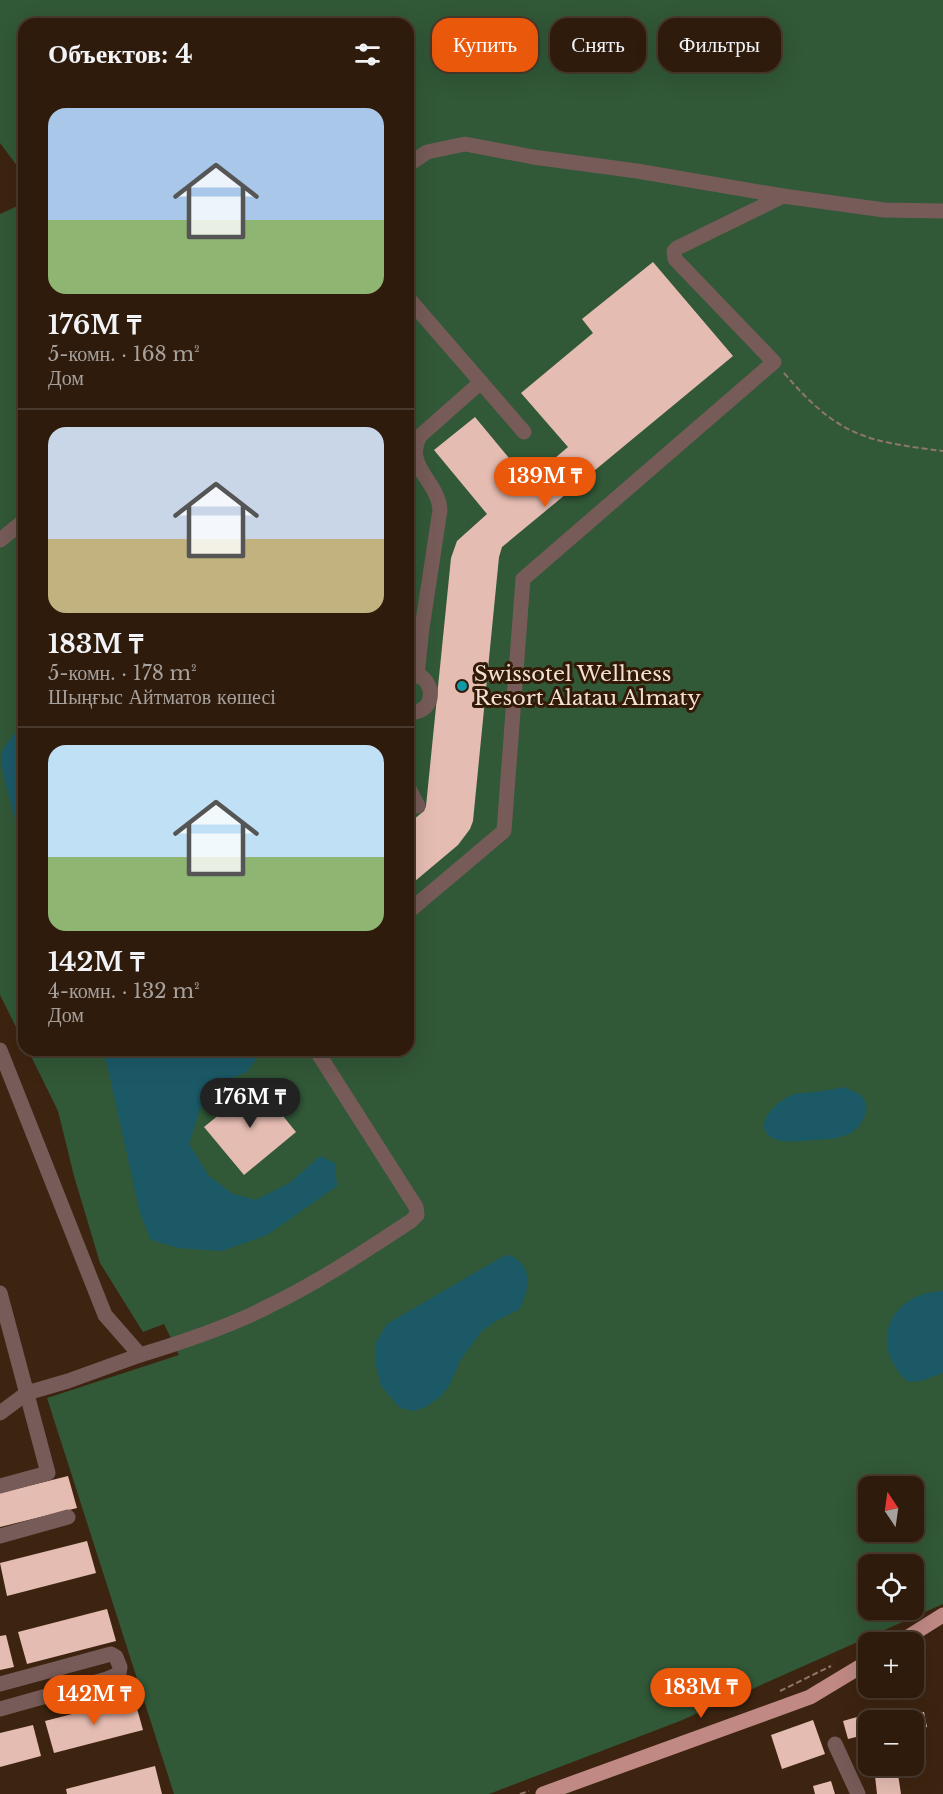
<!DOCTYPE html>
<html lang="ru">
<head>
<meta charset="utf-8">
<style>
	body { margin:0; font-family:"Libre Baskerville",serif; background:#3a281a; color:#f1f3f6; height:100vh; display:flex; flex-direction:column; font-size:22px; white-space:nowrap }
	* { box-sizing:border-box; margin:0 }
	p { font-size:20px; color:#a7a19d }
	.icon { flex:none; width:33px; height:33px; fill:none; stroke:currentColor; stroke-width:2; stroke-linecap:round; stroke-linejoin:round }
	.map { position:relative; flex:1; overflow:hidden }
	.drawer { position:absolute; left:18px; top:18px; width:396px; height:1038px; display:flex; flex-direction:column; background:#2e1b0c; border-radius:18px; box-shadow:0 6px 24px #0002,0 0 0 2px #49392d }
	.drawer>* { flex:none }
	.top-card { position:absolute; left:432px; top:18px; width:420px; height:54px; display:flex; gap:12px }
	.needle { width:39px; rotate:347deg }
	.controls { position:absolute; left:858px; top:1476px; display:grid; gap:12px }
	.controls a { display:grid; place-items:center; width:66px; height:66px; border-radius:12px; background:#2e1b0c; box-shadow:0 6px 24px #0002,0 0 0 2px #49392d; font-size:30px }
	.price { position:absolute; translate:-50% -51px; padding:0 14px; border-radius:21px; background:#ea580c; color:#fff; font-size:20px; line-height:39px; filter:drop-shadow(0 2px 3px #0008) }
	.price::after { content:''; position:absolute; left:50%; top:36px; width:18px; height:14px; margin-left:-9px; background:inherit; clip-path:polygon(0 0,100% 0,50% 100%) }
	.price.current { background:#222; color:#fff }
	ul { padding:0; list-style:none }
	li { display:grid; align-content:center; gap:12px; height:318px; padding:0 30px }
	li+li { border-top:2px solid #49392d }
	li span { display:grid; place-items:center; height:186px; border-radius:18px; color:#555 }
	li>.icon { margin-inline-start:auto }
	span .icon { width:108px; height:108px; fill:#fffc; stroke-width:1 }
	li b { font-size:26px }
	h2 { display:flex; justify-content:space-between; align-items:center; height:72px; padding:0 30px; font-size:26px }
	.tag { padding:0 21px; border-radius:18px; background:#2e1b0c; box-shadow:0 6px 24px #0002,0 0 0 2px #49392d; font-size:21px; line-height:54px }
	.tag.current { background:#ea580c; color:#fff }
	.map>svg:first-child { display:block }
	.green { fill:#315837; fill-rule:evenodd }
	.water { fill:#1c5967 }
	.building { fill:#e5bcb1 }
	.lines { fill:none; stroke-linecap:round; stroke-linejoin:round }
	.path { stroke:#8d7867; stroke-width:2; stroke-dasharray:6 3; stroke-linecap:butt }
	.minor { stroke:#765b58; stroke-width:15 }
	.major { stroke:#c08984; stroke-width:15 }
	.culture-dot { fill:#0f9aa8; stroke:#321a06; stroke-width:2 }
	.labels { text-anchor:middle; stroke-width:6; stroke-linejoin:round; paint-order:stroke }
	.poi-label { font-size:21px; fill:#f2e2d5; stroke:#321a06; text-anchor:start }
</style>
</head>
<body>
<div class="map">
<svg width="943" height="1794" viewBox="0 0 943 1794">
	<rect width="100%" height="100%" fill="#3d2410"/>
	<g class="green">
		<path d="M0,0H943V1604L680,1721L489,1794H174L47,1398L179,1355L164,1324L143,1332L100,1263L74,1176L58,1111L28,1050H408V24H24V175L0,143ZM868,1486H914V1532H868ZM868,1564H914V1610H868Z"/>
		<path d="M24,203V1043L0,995V214Z"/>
	</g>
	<g class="water">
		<path d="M24,724V847C18,828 0,772 1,755C6,742 14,734 24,724Z"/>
		<path d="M102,1050H252L260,1054L247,1072L216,1084L200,1109L189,1144L209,1176L233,1194L256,1200L291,1182L320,1156L335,1163L337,1186L267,1235L222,1251L178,1248L151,1240L140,1213L106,1060Z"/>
		<path d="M843,1087C850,1090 859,1092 863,1098C872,1110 861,1126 851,1133C837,1141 816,1139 801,1141C759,1146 751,1120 786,1098C796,1092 805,1093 816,1092C825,1091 834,1089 843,1087Z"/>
		<path d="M509,1255C534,1265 529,1289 520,1309L496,1321L482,1331L461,1359L449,1386L440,1397L424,1408L413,1411L400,1408L381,1386L375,1362V1344L387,1324L500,1258Z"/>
		<path d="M943,1291V1373L921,1381L908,1382C867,1345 889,1293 943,1291Z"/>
	</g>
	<g class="building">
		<path d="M653,262L733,356L502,547L499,557L473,821L470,829L458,845L408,887V824L424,811L426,806L451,558L457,541L487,514L434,450L475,417L528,481L568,447L521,393L593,333L582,319Z"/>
		<path d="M257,1084L296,1132L244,1175L204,1127Z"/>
		<path d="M68,1476L77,1508L0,1527V1493Z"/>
		<path d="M87,1541L96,1573L7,1596L0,1563Z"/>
		<path d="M107,1609L116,1641L27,1664L18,1632Z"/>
		<path d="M6,1635L14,1667L0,1670V1636Z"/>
		<path d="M134,1698L143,1730L54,1753L45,1721Z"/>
		<path d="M924,1712L927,1727L918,1729L915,1714Z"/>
		<path d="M871,1713L873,1720H868V1734L848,1739L843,1721Z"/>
		<path d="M813,1720L825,1754L782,1769L771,1735Z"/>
		<path d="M33,1725L41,1756L0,1767V1733Z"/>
		<path d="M155,1766L162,1794H67L66,1789Z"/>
		<path d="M898,1774L901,1794H877L875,1776Z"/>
		<path d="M831,1781L835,1794H815L813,1786Z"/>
	</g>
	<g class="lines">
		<g class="path">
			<path d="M784,373C838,436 864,441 943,451"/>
			<path d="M879,1642L885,1639"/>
			<path d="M780,1691L831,1666"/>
			<path d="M520,1794L529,1791"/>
		</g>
		<g class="minor">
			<path d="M408,165L427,152L465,144L533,157L637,171L783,196L677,248L674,251L675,259L774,362L523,579L504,831L408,912"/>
			<path d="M783,196L884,210L943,211"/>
			<path d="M408,298L524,432"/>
			<path d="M0,540L24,521"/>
			<path d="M408,675L422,677C438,691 430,715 408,712"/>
			<path d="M417,675L422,628L440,510C439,482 403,466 420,436L481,382"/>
			<path d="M408,787L418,806"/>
			<path d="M0,1050L105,1315L140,1355C183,1342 229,1327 269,1306C319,1282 365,1251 411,1221L417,1215L416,1207L316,1050"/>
			<path d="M0,1293L48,1473L0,1486"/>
			<path d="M0,1413L27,1393L68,1381L140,1355"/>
			<path d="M0,1536L68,1517"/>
			<path d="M0,1684L111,1654L116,1657L120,1667L119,1674L107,1679L0,1709"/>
			<path d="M835,1744L858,1794"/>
		</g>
		<g class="major">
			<path d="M900,1642L943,1615"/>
			<path d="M543,1794L810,1697L868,1662"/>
		</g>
	</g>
	<circle class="culture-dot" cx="462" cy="686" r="6"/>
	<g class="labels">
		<g class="poi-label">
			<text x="474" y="681">Swissotel Wellness<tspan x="474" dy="24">Resort Alatau Almaty</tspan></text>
		</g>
	</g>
</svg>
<div class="controls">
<a><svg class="needle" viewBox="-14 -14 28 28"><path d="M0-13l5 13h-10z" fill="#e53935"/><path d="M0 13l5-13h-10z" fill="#a7a19d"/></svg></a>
<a><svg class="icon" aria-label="locate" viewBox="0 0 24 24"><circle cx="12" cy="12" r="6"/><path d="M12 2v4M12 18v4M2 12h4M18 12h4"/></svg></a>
<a>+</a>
<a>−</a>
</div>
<b class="price" style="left:545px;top:508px">139M ₸</b>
<b class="price current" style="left:250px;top:1129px">176M ₸</b>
<b class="price" style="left:701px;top:1719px">183M ₸</b>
<b class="price" style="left:94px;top:1726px">142M ₸</b>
<div class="top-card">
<a class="tag current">Купить</a>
<a class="tag">Снять</a>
<a class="tag">Фильтры</a>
</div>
<section class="drawer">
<h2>Объектов: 4<svg class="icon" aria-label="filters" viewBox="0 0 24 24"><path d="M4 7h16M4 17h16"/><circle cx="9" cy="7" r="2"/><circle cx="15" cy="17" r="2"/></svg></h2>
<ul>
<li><span style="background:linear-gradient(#a9c7e8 60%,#8fb573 0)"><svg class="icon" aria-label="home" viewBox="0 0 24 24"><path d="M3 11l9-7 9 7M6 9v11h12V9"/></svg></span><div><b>176M ₸</b><p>5-комн. · 168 m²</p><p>Дом</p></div></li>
<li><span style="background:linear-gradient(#c9d6e8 60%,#c2b280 0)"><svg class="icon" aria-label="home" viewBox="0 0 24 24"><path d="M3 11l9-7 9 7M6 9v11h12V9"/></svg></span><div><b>183M ₸</b><p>5-комн. · 178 m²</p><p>Шыңғыс Айтматов көшесі</p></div></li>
<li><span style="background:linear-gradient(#bfe0f5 60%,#8fb573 0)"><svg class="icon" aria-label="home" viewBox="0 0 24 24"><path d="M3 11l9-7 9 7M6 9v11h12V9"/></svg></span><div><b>142M ₸</b><p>4-комн. · 132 m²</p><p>Дом</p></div></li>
</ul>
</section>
</div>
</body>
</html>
